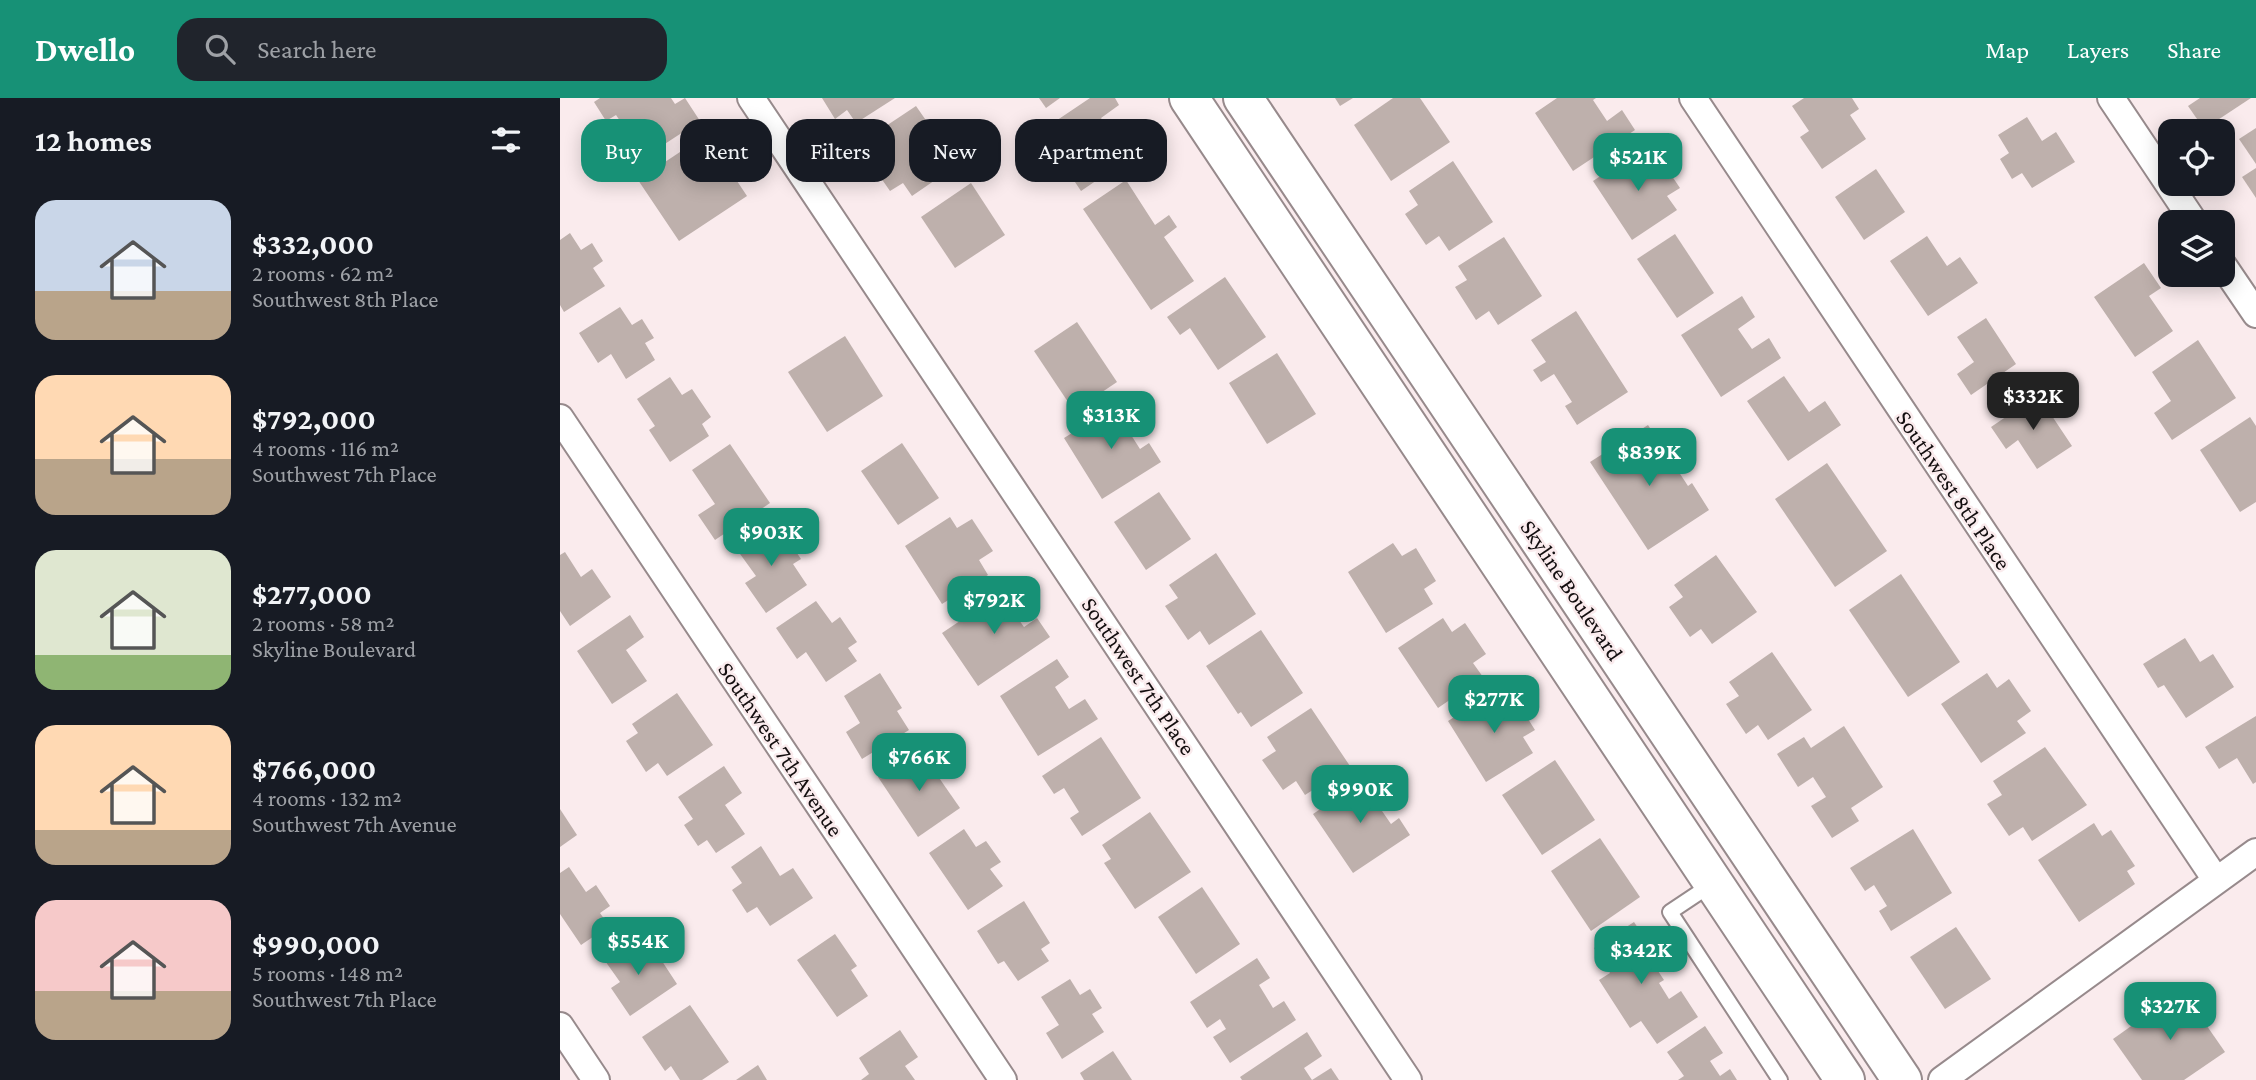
<!DOCTYPE html>
<html lang="en">
<head>
<meta charset="utf-8">
<style>
	body { margin:0; font-family:"Crimson Pro",serif; background:#20242c; color:#f1f3f6; height:100vh; display:flex; flex-direction:column; font-size:26px; white-space:nowrap }
	* { box-sizing:border-box; margin:0 }
	p { font-size:23px; color:#9ea1a6 }
	.icon { flex:none; width:38px; height:38px; fill:none; stroke:currentColor; stroke-width:2; stroke-linecap:round; stroke-linejoin:round }
	.map { position:relative; flex:1; overflow:hidden }
	.side { display:flex; flex-direction:column; background:#171b24; width:560px }
	.side>* { flex:none }
	.guide { position:absolute; left:21px; top:21px; width:665px; height:63px; display:flex; gap:14px }
	.tools { position:absolute; left:1598px; top:21px; display:grid; gap:14px }
	.tools a { display:grid; place-items:center; width:77px; height:77px; border-radius:14px; background:#171b24; box-shadow:0 4px 18px #0003; font-size:35px }
	.price { position:absolute; translate:-50% -60px; padding:0 16px; border-radius:14px; background:#179176; color:#fff; font-size:23px; line-height:46px; filter:drop-shadow(0 2px 4px #0008) }
	.price::after { content:''; position:absolute; left:50%; top:42px; width:21px; height:16px; margin-left:-10px; background:inherit; clip-path:polygon(0 0,100% 0,50% 100%) }
	.price.current { background:#222; color:#fff }
	ul { padding:0; list-style:none }
	li { display:flex; align-items:center; gap:21px; height:175px; padding:0 35px }
	li span { display:grid; place-items:center; flex:none; width:196px; height:140px; border-radius:21px; color:#555 }
	li>.icon { margin-inline-start:auto }
	span .icon { width:84px; height:84px; fill:#fffc; stroke-width:1 }
	li b { font-size:30px }
	h2 { display:flex; justify-content:space-between; align-items:center; height:84px; padding:0 35px; font-size:30px }
	.chip { padding:0 24px; border-radius:21px; background:#171b24; box-shadow:0 4px 18px #0003; font-size:24px; line-height:63px }
	.chip.current { background:#179176; color:#fff }
	header { display:flex; align-items:center; gap:42px; box-sizing:border-box; height:98px; padding:0 35px; background:#179176; color:#fff }
	header strong { font-size:33px }
	nav { display:flex; gap:38px; margin-inline-start:auto; font-size:24px }
	.search { width:490px; height:63px; background:#20242c; display:flex; align-items:center; gap:18px; box-sizing:border-box; padding:0 24px; border-radius:21px; color:#9ea1a6; font-size:26px }
	main { display:flex; flex:1; min-height:0 }
	.map>svg:first-child { display:block }
	.building { fill:#beb0ac }
	.lines { fill:none; stroke-linecap:round; stroke-linejoin:round }
	.lane-casing { stroke:#978a8c; stroke-width:18 }
	.street-casing { stroke:#978a8c; stroke-width:30 }
	.secondary-casing { stroke:#978a8c; stroke-width:42 }
	.lane { stroke:#fff; stroke-width:14 }
	.street { stroke:#fff; stroke-width:26 }
	.secondary { stroke:#fff; stroke-width:38 }
	.labels { text-anchor:middle; stroke-width:5; stroke-linejoin:round; paint-order:stroke }
	.street-label { font-size:23px; fill:#130e0f; stroke:#faebed }
</style>
</head>
<body>
<header>
<strong>Dwello</strong>
<div class="search"><svg class="icon" aria-label="search" viewBox="0 0 24 24"><circle cx="10" cy="10" r="6"/><path d="M15 15l6 6"/></svg>Search here</div>
<nav><a>Map</a><a>Layers</a><a>Share</a></nav>
</header>
<main>
<section class="side">
<h2>12 homes<svg class="icon" aria-label="filters" viewBox="0 0 24 24"><path d="M4 7h16M4 17h16"/><circle cx="9" cy="7" r="2"/><circle cx="15" cy="17" r="2"/></svg></h2>
<ul>
<li><span style="background:linear-gradient(#c9d6e8 65%,#b9a48a 0)"><svg class="icon" aria-label="home" viewBox="0 0 24 24"><path d="M3 11l9-7 9 7M6 9v11h12V9"/></svg></span><div><b>$332,000</b><p>2 rooms · 62 m²</p><p>Southwest 8th Place</p></div></li>
<li><span style="background:linear-gradient(#ffd9b3 60%,#b9a48a 0)"><svg class="icon" aria-label="home" viewBox="0 0 24 24"><path d="M3 11l9-7 9 7M6 9v11h12V9"/></svg></span><div><b>$792,000</b><p>4 rooms · 116 m²</p><p>Southwest 7th Place</p></div></li>
<li><span style="background:linear-gradient(#dfe7d0 75%,#8fb573 0)"><svg class="icon" aria-label="home" viewBox="0 0 24 24"><path d="M3 11l9-7 9 7M6 9v11h12V9"/></svg></span><div><b>$277,000</b><p>2 rooms · 58 m²</p><p>Skyline Boulevard</p></div></li>
<li><span style="background:linear-gradient(#ffd9b3 75%,#b9a48a 0)"><svg class="icon" aria-label="home" viewBox="0 0 24 24"><path d="M3 11l9-7 9 7M6 9v11h12V9"/></svg></span><div><b>$766,000</b><p>4 rooms · 132 m²</p><p>Southwest 7th Avenue</p></div></li>
<li><span style="background:linear-gradient(#f6c9c9 65%,#b9a48a 0)"><svg class="icon" aria-label="home" viewBox="0 0 24 24"><path d="M3 11l9-7 9 7M6 9v11h12V9"/></svg></span><div><b>$990,000</b><p>5 rooms · 148 m²</p><p>Southwest 7th Place</p></div></li>
</ul>
</section>
<div class="map">
<svg width="1696" height="982" viewBox="0 0 1696 982">
	<rect width="100%" height="100%" fill="#faebed"/>
	<g class="building">
		<path d="M40,0H111L115,6L125,0L140,23L74,66L63,49L73,42L56,17L46,23L34,4Z"/>
		<path d="M262,0H335L296,25L287,12L275,21Z"/>
		<path d="M479,0H500L486,10Z"/>
		<path d="M530,0H555L559,7L541,20L555,41L574,28L587,48L521,93L481,33Z"/>
		<path d="M775,0H793L780,8Z"/>
		<path d="M833,0H860L890,44L831,83L794,27Z"/>
		<path d="M997,0H1036L1033,2L1047,23L1062,12L1075,32L1013,73L975,15Z"/>
		<path d="M1244,0H1292L1299,11L1290,17L1306,41L1262,71L1240,39L1249,33L1232,8Z"/>
		<path d="M1640,0H1691L1644,31L1628,8Z"/>
		<path d="M356,8L397,67L352,98L343,85L330,93L307,60L320,52L311,38Z"/>
		<path d="M1467,19L1482,43L1496,34L1515,64L1472,90L1462,75L1452,81L1440,61L1449,55L1438,37Z"/>
		<path d="M1696,30V66L1679,41Z"/>
		<path d="M147,36L163,60L152,67L163,83L173,77L187,98L119,143L78,82Z"/>
		<path d="M1078,53L1087,67L1099,59L1120,90L1107,98L1117,112L1072,142L1033,83Z"/>
		<path d="M893,63L933,124L889,153L879,138L866,147L845,116L858,107L849,93Z"/>
		<path d="M1696,70V100L1682,79Z"/>
		<path d="M1316,71L1345,114L1304,142L1275,99Z"/>
		<path d="M566,82L595,127L609,117L617,129L604,139L634,183L591,212L523,111Z"/>
		<path d="M411,85L445,137L395,170L361,119Z"/>
		<path d="M10,135L21,152L32,145L43,163L33,170L45,188L4,214L0,207V142Z"/>
		<path d="M1115,136L1154,195L1117,220L1077,161Z"/>
		<path d="M1367,138L1387,168L1400,159L1418,185L1368,218L1330,163Z"/>
		<path d="M944,139L982,198L938,227L929,213L916,222L895,189L907,182L898,168Z"/>
		<path d="M1584,165L1601,190L1589,198L1613,233L1575,259L1534,199Z"/>
		<path d="M665,179L706,239L658,272L630,230L620,237L607,219Z"/>
		<path d="M1182,198L1195,219L1178,231L1192,251L1209,240L1221,260L1161,299L1121,237Z"/>
		<path d="M60,209L72,227L82,221L94,240L85,245L95,262L66,281L51,256L38,265L19,235Z"/>
		<path d="M1016,213L1068,294L1017,327L1005,308L1012,304L994,276L981,284L973,272L986,264L971,242Z"/>
		<path d="M1426,220L1456,266L1411,297L1397,276L1414,264L1397,239Z"/>
		<path d="M517,224L557,284L514,313L474,253Z"/>
		<path d="M285,238L323,298L267,334L228,274Z"/>
		<path d="M1638,242L1676,300L1612,342L1594,315L1611,303L1592,274Z"/>
		<path d="M717,255L756,316L707,346L669,285Z"/>
		<path d="M1224,278L1249,314L1265,303L1281,327L1228,363L1187,303Z"/>
		<path d="M110,279L122,297L132,291L151,319L142,326L149,338L110,364L89,332L95,328L77,301Z"/>
		<path d="M1478,297L1512,348L1477,371L1458,342L1446,351L1431,329Z"/>
		<path d="M562,304L573,321L564,326L580,351L589,345L601,364L542,401L504,340Z"/>
		<path d="M1690,319L1696,328V404L1680,414L1640,352Z"/>
		<path d="M1088,327L1128,388L1132,385L1149,412L1088,452L1030,364Z"/>
		<path d="M342,345L379,400L338,427L301,373Z"/>
		<path d="M170,346L210,405L155,442L138,417L155,406L132,372Z"/>
		<path d="M1267,365L1327,453L1275,489L1215,401Z"/>
		<path d="M599,394L631,441L586,472L554,424Z"/>
		<path d="M390,419L397,430L412,421L433,453L419,462L428,477L382,506L345,448Z"/>
		<path d="M207,428L216,441L224,436L241,461L233,466L247,487L206,515L185,485L196,478L175,449Z"/>
		<path d="M833,445L842,458L856,450L876,483L864,491L873,506L826,535L788,474Z"/>
		<path d="M5,454L21,479L32,471L51,499L10,528L0,513V457Z"/>
		<path d="M656,455L696,516L649,547L640,533L628,542L605,508L618,500L609,487Z"/>
		<path d="M1156,457L1197,514L1152,546L1141,531L1130,539L1109,509L1123,499L1114,487Z"/>
		<path d="M1341,476L1400,564L1348,599L1289,512Z"/>
		<path d="M455,486L467,505L454,515L464,529L477,520L490,539L418,588L382,535Z"/>
		<path d="M256,503L272,525L280,519L297,544L288,550L297,563L266,584L246,554L237,561L216,530Z"/>
		<path d="M70,517L84,539L66,552L87,583L52,606L17,553Z"/>
		<path d="M883,520L892,534L905,525L926,556L913,565L923,579L878,610L838,550Z"/>
		<path d="M701,532L743,595L691,629L681,614L678,616L646,568Z"/>
		<path d="M1625,540L1640,564L1653,556L1674,589L1626,620L1604,587L1598,590L1583,566Z"/>
		<path d="M1212,554L1252,612L1208,642L1198,627L1186,636L1166,606L1179,598L1169,584Z"/>
		<path d="M497,561L509,579L495,589L509,611L525,601L538,621L478,658L440,598Z"/>
		<path d="M320,575L342,610L337,613L349,632L302,661L286,634L300,625L284,598Z"/>
		<path d="M1427,575L1437,590L1449,581L1471,613L1457,623L1466,635L1421,665L1381,606Z"/>
		<path d="M117,595L153,647L107,678L98,665L86,674L66,643L78,635L72,626Z"/>
		<path d="M933,595L941,608L955,600L975,632L963,639L973,655L926,684L888,623Z"/>
		<path d="M751,610L790,668L745,697L736,683L723,692L702,662L716,653L707,639Z"/>
		<path d="M1696,618V684L1693,686L1677,660L1659,671L1645,649Z"/>
		<path d="M1284,628L1323,689L1291,710L1299,723L1272,740L1251,708L1266,699L1253,679L1238,689L1217,656L1244,639L1251,650Z"/>
		<path d="M541,639L581,700L522,738L510,720L519,714L504,690L494,696L482,678Z"/>
		<path d="M1485,649L1527,707L1472,743L1463,729L1449,738L1427,706L1442,697L1433,683Z"/>
		<path d="M359,651L400,710L358,739L318,679Z"/>
		<path d="M995,662L1035,722L982,757L942,697Z"/>
		<path d="M164,668L182,695L165,707L185,736L156,755L147,742L138,748L124,727L133,721L118,699Z"/>
		<path d="M811,677L822,694L813,700L831,726L839,720L850,737L793,775L753,716Z"/>
		<path d="M0,711L17,737L0,749Z"/>
		<path d="M590,714L631,774L575,811L544,765L551,761L542,747Z"/>
		<path d="M1534,725L1542,738L1551,732L1575,768L1567,773L1575,786L1519,824L1478,762Z"/>
		<path d="M404,731L416,749L426,743L441,764L430,771L443,788L408,812L369,755Z"/>
		<path d="M1353,731L1392,795L1331,833L1319,813L1327,808L1314,787L1305,793L1290,770Z"/>
		<path d="M1040,740L1080,799L1031,833L991,773Z"/>
		<path d="M201,748L220,778L233,770L253,800L210,828L197,809L187,815L172,792L182,785L171,769Z"/>
		<path d="M9,769L26,794L36,787L50,808L40,815L49,828L21,847L0,816V775Z"/>
		<path d="M642,789L680,846L636,876L598,819Z"/>
		<path d="M464,803L490,845L481,851L489,863L458,883L444,863L438,866L417,833Z"/>
		<path d="M1074,824L1092,851L1086,855L1104,882L1099,885L1109,901L1121,893L1138,919L1097,946L1081,923L1070,930L1039,882L1050,875L1034,850Z"/>
		<path d="M1396,829L1431,881L1385,911L1350,859Z"/>
		<path d="M275,836L297,868L291,872L308,898L277,919L237,862Z"/>
		<path d="M73,840L88,863L98,857L117,886L70,918L51,890L60,884L43,860Z"/>
		<path d="M697,860L710,880L699,887L713,910L724,903L736,922L670,965L653,939L666,931L660,921L647,930L630,904Z"/>
		<path d="M510,881L520,897L530,891L542,910L532,916L544,934L502,961L486,935L499,927L481,899Z"/>
		<path d="M1622,892L1665,954L1624,982H1582L1553,941Z"/>
		<path d="M130,907L169,964L142,982H120L111,968L105,973L82,939Z"/>
		<path d="M1145,928L1163,955L1150,963L1160,978L1170,971L1177,982H1118L1124,978L1107,954Z"/>
		<path d="M340,932L358,959L345,968L355,982H301L309,976L299,960Z"/>
		<path d="M747,934L762,958L744,970L752,982H682L680,979Z"/>
		<path d="M553,953L572,982H524L520,975Z"/>
		<path d="M198,967L207,982H176Z"/>
		<path d="M771,970L779,982H752Z"/>
	</g>
	<g class="lines">
		<defs>
			<path id="lane" d="M1152,786L1110,814L1220,982"/>
			<g id="street">
				<path d="M191,0L848,982"/>
				<path d="M1133,0L1656,782"/>
				<path d="M1551,0L1634,124"/>
				<path d="M1662,166L1696,216"/>
				<path d="M0,320L443,982"/>
				<path d="M0,928L36,982"/>
				<path d="M1382,982L1696,754"/>
			</g>
			<g id="secondary">
				<path d="M629,0L1285,982"/>
				<path d="M683,0L1342,982"/>
			</g>
		</defs>
		<use href="#lane" class="lane-casing"/>
		<use href="#street" class="street-casing"/>
		<use href="#secondary" class="secondary-casing"/>
		<use href="#lane" class="lane"/>
		<use href="#street" class="street"/>
		<use href="#secondary" class="secondary"/>
	</g>
	<g class="labels">
		<g class="street-label">
			<text transform="translate(1394 392) rotate(56)" y="8">Southwest 8th Place</text>
			<text transform="translate(1012 492) rotate(56)" y="8">Skyline Boulevard</text>
			<text transform="translate(579 578) rotate(56)" y="8">Southwest 7th Place</text>
			<text transform="translate(221 651) rotate(56)" y="8">Southwest 7th Avenue</text>
		</g>
	</g>
</svg>
<div class="tools">
<a><svg class="icon" aria-label="locate" viewBox="0 0 24 24"><circle cx="12" cy="12" r="6"/><path d="M12 2v4M12 18v4M2 12h4M18 12h4"/></svg></a>
<a><svg class="icon" aria-label="layers" viewBox="0 0 24 24"><path d="M12 4l9 5-9 5-9-5zM3 14l9 5 9-5"/></svg></a>
</div>
<b class="price" style="left:1078px;top:95px">$521K</b>
<b class="price current" style="left:1473px;top:334px">$332K</b>
<b class="price" style="left:551px;top:353px">$313K</b>
<b class="price" style="left:1089px;top:390px">$839K</b>
<b class="price" style="left:211px;top:470px">$903K</b>
<b class="price" style="left:434px;top:538px">$792K</b>
<b class="price" style="left:934px;top:637px">$277K</b>
<b class="price" style="left:359px;top:695px">$766K</b>
<b class="price" style="left:800px;top:727px">$990K</b>
<b class="price" style="left:78px;top:879px">$554K</b>
<b class="price" style="left:1081px;top:888px">$342K</b>
<b class="price" style="left:1610px;top:944px">$327K</b>
<div class="guide">
<a class="chip current">Buy</a>
<a class="chip">Rent</a>
<a class="chip">Filters</a>
<a class="chip">New</a>
<a class="chip">Apartment</a>
</div>
</div>
</main>
</body>
</html>
